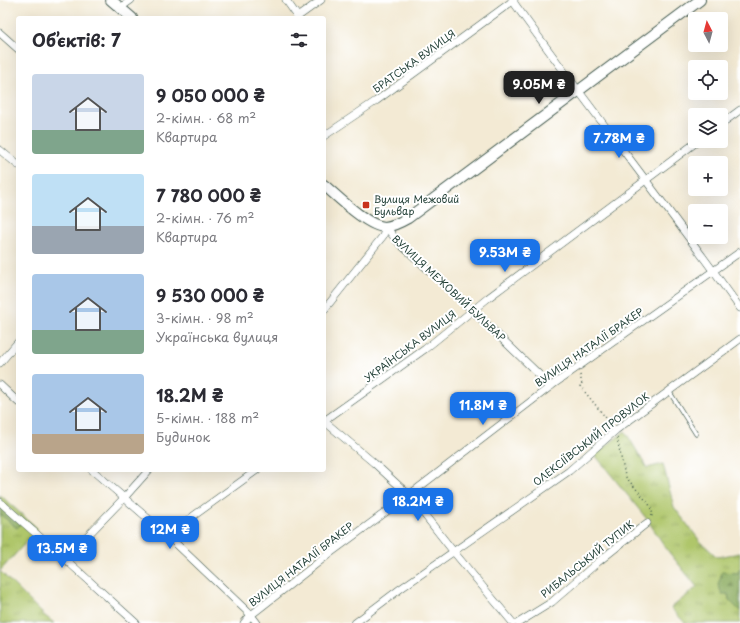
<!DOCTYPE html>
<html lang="uk">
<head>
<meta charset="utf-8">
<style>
	body { margin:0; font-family:"Playpen Sans",sans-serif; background:#f2f2f3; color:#2b2b33; height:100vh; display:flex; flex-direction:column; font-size:15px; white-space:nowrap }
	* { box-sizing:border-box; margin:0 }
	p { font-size:13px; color:#7c7c81 }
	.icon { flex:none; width:22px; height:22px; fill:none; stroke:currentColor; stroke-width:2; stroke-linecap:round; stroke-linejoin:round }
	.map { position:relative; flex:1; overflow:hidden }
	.details { position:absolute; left:16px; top:16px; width:310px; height:456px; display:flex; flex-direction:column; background:#fff; border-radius:4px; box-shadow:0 4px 16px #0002 }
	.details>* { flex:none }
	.needle { width:26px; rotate:354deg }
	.buttons { position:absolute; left:688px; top:12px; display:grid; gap:8px }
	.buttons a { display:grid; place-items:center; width:40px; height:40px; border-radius:4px; background:#fff; box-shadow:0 4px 16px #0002; font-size:20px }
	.price { position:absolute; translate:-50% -34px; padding:0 9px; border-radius:8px; background:#1a73e8; color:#fff; font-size:13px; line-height:26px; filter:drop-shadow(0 1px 2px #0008) }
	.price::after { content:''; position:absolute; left:50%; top:24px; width:12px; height:9px; margin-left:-6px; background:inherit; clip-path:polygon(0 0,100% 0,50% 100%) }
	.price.on { background:#222; color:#fff }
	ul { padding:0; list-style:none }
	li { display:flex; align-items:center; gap:12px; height:100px; padding:0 16px }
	li span { display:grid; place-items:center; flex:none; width:112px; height:80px; border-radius:4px; color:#555 }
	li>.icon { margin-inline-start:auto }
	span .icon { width:48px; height:48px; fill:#fffc; stroke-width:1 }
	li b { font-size:17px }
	h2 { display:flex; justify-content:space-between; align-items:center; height:48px; padding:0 16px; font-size:17px }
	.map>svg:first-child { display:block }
	.grass { fill:url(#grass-tufts); stroke:#67824f }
	.forest { fill:url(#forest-firs); stroke:#557449 }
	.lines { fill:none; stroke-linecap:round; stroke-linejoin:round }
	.lane-casing { stroke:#3f574c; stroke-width:5 }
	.street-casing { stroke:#3f574c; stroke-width:8 }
	.secondary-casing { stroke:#3f574c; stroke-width:12 }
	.path { stroke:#3f574c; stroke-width:1.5; stroke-dasharray:1 3; stroke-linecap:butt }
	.lane { stroke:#fff; stroke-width:3.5 }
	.street { stroke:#fff; stroke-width:7 }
	.secondary { stroke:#fff; stroke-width:10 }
	.poi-dot { fill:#c8321e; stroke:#fff; stroke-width:1.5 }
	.labels { text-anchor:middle; stroke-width:4; stroke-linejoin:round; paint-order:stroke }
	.street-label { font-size:10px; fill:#1f3d34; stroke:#fff }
	.poi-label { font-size:10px; fill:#1f3d34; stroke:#fff; text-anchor:start }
</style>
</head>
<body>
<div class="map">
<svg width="740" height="623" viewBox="0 0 740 623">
	<defs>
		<pattern id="grass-tufts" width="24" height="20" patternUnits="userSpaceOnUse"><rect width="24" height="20" fill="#afc66a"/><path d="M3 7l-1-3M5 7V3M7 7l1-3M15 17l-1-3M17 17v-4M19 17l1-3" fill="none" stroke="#8ea258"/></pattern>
		<pattern id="forest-firs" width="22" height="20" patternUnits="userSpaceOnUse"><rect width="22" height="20" fill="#8bab5e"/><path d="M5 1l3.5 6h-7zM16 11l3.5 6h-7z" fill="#718c4e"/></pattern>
	</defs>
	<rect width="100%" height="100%" fill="#fff"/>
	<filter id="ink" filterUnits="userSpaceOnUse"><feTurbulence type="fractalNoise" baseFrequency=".025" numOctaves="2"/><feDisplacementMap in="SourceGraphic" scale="8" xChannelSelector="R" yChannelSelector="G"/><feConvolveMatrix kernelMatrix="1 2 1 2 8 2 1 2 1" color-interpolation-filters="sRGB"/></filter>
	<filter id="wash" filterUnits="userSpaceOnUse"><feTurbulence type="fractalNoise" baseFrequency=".012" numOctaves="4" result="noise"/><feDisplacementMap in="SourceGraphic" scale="16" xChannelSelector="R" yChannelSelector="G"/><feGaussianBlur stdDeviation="0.9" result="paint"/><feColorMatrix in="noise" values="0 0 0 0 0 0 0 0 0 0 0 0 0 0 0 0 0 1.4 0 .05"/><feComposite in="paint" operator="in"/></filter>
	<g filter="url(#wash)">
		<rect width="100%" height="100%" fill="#f3ead4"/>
		<g class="grass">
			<path d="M625,431L647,468L663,464L674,507L700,541L717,557L740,553V568L728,594L729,600L740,611V623H685L671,608L697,587L668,551L646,518L595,455Z"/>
			<path d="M0,495L38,529L0,571L45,616L54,623H0V514L17,528L0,505Z"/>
		</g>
		<g class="forest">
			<path d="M0,505L22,523L17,528L0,514Z"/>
			<path d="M740,568V611L729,600L728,594H722L718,585L722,572L738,573Z"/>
		</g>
	</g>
	<g filter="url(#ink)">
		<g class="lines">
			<defs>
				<path id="lane" d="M669,391L696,434"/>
				<g id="street">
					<path d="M286,0L298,17"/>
					<path d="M512,0C586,104 666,204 740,308"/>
					<path d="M120,8L131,0"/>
					<path d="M296,18L321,0"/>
					<path d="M0,33L18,49"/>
					<path d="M721,124L740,110"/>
					<path d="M324,136L376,101L514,0"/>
					<path d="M0,150L18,165"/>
					<path d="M386,227L399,243L473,311L551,386"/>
					<path d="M324,310L383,236L386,227"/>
					<path d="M0,363L18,342"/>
					<path d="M0,385L18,402"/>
					<path d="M92,470L167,535L251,615L257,623"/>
					<path d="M0,502L65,559L136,623"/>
					<path d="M167,535L257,470"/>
					<path d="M65,559L124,498L149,470"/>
					<path d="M244,623L251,615L329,554L409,495L551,386L740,252"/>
					<path d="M355,623L400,589L569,471L616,430L740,339"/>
					<path d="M513,623L453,551L409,495L374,463L324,421L425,349L488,298L698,141"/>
					<path d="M518,623L552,602L598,562L647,523"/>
				</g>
				<g id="secondary">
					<path d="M111,0L132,18"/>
					<path d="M324,185C337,196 368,227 385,227C393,226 401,222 408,218L700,0"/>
				</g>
			</defs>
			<use href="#lane" class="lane-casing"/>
			<use href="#street" class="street-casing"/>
			<use href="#secondary" class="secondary-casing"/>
			<g class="path">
				<path d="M580,375L582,384L580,386L611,424"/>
				<path d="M617,438L625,476L649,504L653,514L651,517"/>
			</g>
			<use href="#lane" class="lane"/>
			<use href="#street" class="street"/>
			<use href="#secondary" class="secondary"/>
		</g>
	</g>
	<rect class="poi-dot" x="362" y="201" width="8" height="8" rx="2"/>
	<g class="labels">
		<g class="street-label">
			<text transform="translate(414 61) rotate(-36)" y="4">БРАТСЬКА ВУЛИЦЯ</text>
			<text transform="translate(449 288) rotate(43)" y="4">ВУЛИЦЯ МЕЖОВИЙ БУЛЬВАР</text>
			<text transform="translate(410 346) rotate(-37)" y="4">УКРАЇНСЬКА ВУЛИЦЯ</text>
			<text transform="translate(589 347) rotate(-35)" y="4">ВУЛИЦЯ НАТАЛІЇ БРАКЕР</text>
			<text transform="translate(591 439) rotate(-38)" y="4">ОЛЕКСІЇВСЬКИЙ ПРОВУЛОК</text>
			<text transform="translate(587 559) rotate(-39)" y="4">РИБАЛЬСЬКИЙ ТУПИК</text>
			<text transform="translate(301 564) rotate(-38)" y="4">ВУЛИЦЯ НАТАЛІЇ БРАКЕР</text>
		</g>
		<g class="poi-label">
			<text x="374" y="203">Вулиця Межовий<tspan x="374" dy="12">Бульвар</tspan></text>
		</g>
	</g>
</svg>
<div class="buttons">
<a><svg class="needle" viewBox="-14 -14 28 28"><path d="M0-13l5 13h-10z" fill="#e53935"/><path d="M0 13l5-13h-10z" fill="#7c7c81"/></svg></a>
<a><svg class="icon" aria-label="locate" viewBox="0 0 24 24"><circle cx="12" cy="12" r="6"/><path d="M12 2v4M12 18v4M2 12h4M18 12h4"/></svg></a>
<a><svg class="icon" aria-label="layers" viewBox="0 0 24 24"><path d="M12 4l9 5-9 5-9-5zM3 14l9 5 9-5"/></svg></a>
<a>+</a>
<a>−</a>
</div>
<b class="price on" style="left:539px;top:105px">9.05M ₴</b>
<b class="price" style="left:619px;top:159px">7.78M ₴</b>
<b class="price" style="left:505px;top:273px">9.53M ₴</b>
<b class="price" style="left:483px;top:426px">11.8M ₴</b>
<b class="price" style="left:418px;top:522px">18.2M ₴</b>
<b class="price" style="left:170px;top:550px">12M ₴</b>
<b class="price" style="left:62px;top:569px">13.5M ₴</b>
<section class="details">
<h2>Об’єктів: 7<svg class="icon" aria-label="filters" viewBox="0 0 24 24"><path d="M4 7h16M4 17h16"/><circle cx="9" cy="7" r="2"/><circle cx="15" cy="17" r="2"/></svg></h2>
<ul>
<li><span style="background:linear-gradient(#c9d6e8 70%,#7fa58c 0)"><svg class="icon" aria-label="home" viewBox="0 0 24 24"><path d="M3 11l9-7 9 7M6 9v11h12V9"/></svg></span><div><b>9 050 000 ₴</b><p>2-кімн. · 68 m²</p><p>Квартира</p></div></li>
<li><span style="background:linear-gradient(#bfe0f5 65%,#9aa5b1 0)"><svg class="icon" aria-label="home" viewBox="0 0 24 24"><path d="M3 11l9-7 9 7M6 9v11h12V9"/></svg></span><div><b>7 780 000 ₴</b><p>2-кімн. · 76 m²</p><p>Квартира</p></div></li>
<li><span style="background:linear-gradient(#a9c7e8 70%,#7fa58c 0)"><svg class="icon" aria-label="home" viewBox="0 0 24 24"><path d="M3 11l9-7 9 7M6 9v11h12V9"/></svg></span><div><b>9 530 000 ₴</b><p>3-кімн. · 98 m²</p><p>Українська вулиця</p></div></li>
<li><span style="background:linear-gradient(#a9c7e8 75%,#b9a48a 0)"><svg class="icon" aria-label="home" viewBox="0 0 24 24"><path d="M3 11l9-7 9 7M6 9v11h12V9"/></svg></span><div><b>18.2M ₴</b><p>5-кімн. · 188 m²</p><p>Будинок</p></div></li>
</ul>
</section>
</div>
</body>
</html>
